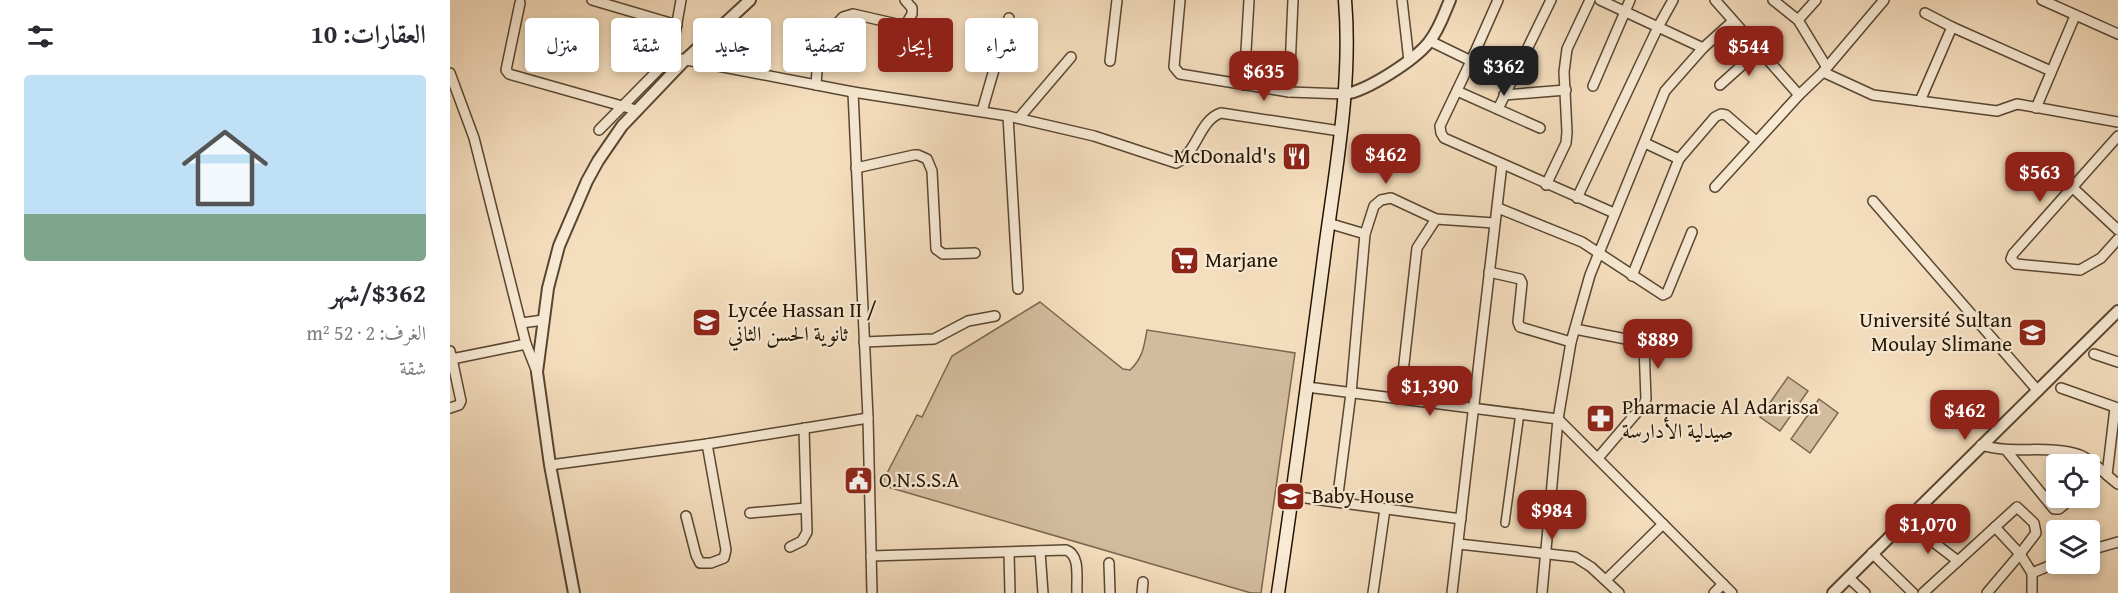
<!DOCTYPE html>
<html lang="ar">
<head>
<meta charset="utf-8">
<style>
	body { margin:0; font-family:"Gentium Book Plus",Amiri,serif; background:#f2f2f3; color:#2b2b33; direction:rtl; height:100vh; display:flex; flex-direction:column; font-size:22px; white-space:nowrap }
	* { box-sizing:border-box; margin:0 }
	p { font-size:20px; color:#7c7c81 }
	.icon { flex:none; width:33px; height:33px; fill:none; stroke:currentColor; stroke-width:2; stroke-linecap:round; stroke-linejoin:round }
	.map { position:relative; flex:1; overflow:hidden; direction:ltr }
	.sheet { display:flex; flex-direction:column; background:#fff; width:450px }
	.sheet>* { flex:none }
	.hud { position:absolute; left:18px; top:18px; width:570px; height:54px; direction:rtl; display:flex; gap:12px }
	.controls { position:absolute; left:1596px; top:454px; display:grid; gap:12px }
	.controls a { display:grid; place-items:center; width:54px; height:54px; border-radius:6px; background:#fff; box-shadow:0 3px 9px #0003; font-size:30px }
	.price { position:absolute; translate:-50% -51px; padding:0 14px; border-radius:12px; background:#8f2418; color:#fff; font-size:20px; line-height:39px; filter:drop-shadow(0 2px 3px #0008) }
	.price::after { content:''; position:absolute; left:50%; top:36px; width:18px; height:14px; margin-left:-9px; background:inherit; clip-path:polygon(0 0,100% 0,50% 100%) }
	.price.selected { background:#222; color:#fff }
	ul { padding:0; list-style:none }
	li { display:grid; align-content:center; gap:12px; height:318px; padding:0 24px }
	li span { display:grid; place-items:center; height:186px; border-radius:6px; color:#555 }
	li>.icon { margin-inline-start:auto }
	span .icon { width:108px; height:108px; fill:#fffc; stroke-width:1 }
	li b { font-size:26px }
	h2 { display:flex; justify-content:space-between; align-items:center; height:72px; padding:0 24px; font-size:26px }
	.tag { padding:0 21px; border-radius:6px; background:#fff; box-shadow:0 3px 9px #0003; font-size:21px; line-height:54px }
	.tag.selected { background:#8f2418; color:#fff }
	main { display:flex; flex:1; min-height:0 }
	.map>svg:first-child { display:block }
	.green { fill:#d2bb9e; stroke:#7c674f; stroke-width:1.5 }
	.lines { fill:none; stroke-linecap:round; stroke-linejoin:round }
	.pedestrian-casing { stroke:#594630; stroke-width:10 }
	.minor-casing { stroke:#594630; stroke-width:12 }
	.tertiary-casing { stroke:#594630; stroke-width:14 }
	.secondary-casing { stroke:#251300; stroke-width:15 }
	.pedestrian { stroke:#f8ead5; stroke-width:7 }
	.minor { stroke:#f8ead5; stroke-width:9 }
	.tertiary { stroke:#f8ead5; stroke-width:10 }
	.secondary { stroke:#f8ead5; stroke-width:12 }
	.labels { text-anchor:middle; stroke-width:4.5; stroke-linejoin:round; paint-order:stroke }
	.poi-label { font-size:21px; fill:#251300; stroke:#f8ead5; text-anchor:start }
</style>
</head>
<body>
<main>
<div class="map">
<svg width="1668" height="593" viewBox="0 0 1668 593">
	<rect width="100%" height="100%" fill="#f5debe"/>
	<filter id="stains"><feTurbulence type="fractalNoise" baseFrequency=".00333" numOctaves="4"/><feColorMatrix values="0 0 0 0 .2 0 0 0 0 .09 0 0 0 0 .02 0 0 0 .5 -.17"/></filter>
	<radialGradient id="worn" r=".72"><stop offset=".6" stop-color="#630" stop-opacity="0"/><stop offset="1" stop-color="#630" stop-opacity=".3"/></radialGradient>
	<g class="green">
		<path d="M590,302L673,369L680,370C693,358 694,346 697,330L845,353L811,593H801L431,485L467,415L472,417L502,356Z"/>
		<path d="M1338,377L1358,391L1330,431L1310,417Z"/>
		<path d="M1369,399L1388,413L1360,453L1341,439Z"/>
	</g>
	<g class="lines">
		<defs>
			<path id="pedestrian" d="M1055,523L1070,413"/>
			<g id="minor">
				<path d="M142,0L227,25"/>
				<path d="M231,0L221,57L403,92L558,116L644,136L726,163C747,154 749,120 771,113L890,131"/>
				<path d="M730,0L724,67L730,74L839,92L895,94"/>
				<path d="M952,0L959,61"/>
				<path d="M1150,0L1253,48"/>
				<path d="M1265,0L1349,95"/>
				<path d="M1323,0L1348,20L1376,66"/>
				<path d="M1592,0L1668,34"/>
				<path d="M70,3L56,70L59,74L186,110"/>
				<path d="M1348,20L1366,0"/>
				<path d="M1502,27L1601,71"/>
				<path d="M980,41L1021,61L990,126L991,133L994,138L1164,213"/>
				<path d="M660,61L667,0"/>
				<path d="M1021,61L1048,0"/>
				<path d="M1373,72L1423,95L1547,111L1567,104L1668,122"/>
				<path d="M0,73L24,138L76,344L87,372"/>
				<path d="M366,85L369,43L393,17L403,14L451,25L456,24L462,14V8L455,0"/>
				<path d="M794,85L799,0"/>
				<path d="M1270,85L1309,50"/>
				<path d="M1143,86L1180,0"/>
				<path d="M1007,91L1090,128"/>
				<path d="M403,92L418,418L422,593"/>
				<path d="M839,92L843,0"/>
				<path d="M1054,95L1116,90"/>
				<path d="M1470,101L1502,27L1475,13"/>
				<path d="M1586,108L1625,16"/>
				<path d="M1048,109L1101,0"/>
				<path d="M532,111L559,18"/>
				<path d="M558,116L568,289"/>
				<path d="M569,118L621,57"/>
				<path d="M149,130L221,57"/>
				<path d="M1668,136L1563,254L1561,259L1566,264L1630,270L1651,258L1668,239"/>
				<path d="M1195,143L1229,159"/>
				<path d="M406,168L464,155H468L477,159L482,171L486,249L493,254L525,253"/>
				<path d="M1096,185L1116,143L1117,132L1114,72L1117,49L1140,0"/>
				<path d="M1265,187L1349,95L1373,72L1434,0"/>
				<path d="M1622,187L1668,230"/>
				<path d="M1127,198L1208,27L1223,0"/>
				<path d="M1423,201L1588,391"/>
				<path d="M1048,208L1132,242L1213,295L1217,293L1242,232"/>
				<path d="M878,223L915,234L901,393L887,502"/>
				<path d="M915,234L924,206L931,200L941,198L986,219"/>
				<path d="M1039,272L1070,279L1072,283L1068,322L1070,327L1121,342"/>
				<path d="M1182,276L1229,159L1265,117L1271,114L1276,115L1306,141"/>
				<path d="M71,323L94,320"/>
				<path d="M1125,329L1186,341L1194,346L1196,399L1194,404L1148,458"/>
				<path d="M414,342L484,339L518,321L545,316"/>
				<path d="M0,351L2,359L76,344"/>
				<path d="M1644,354L1668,362"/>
				<path d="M857,387L1108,419L1282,593"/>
				<path d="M1611,388L1668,408"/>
				<path d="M950,399L967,248L986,219L1044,223"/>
				<path d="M0,408L9,405L11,401L2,359"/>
				<path d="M1531,445C1563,455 1599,444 1630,455C1645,461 1655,475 1668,484"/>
				<path d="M1556,450L1604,509H1609L1622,498"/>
				<path d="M100,465L257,444L418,418"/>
				<path d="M1657,475L1665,408"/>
				<path d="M841,496L1011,519"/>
				<path d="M300,513L356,508"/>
				<path d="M236,516L246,555L250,563H261L274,558L276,550L257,444"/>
				<path d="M1545,527L1570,554L1582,573V593"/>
				<path d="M1465,528L1508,561"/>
				<path d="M1009,544L1125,557L1141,567L1169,593"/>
				<path d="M340,547L352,541L357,532L354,428"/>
				<path d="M1640,550L1668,542"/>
				<path d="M590,551L593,593"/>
				<path d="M559,553L560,593"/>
				<path d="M1422,553L1463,593"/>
				<path d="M421,556L616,550C631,555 626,579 627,593"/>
				<path d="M659,563L660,593"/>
				<path d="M1582,573L1606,563"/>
				<path d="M1399,578L1415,593"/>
				<path d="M1156,580L1213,524"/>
				<path d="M692,593L693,582"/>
				<path d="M923,593L935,509"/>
				<path d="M1002,593L1052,164"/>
				<path d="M1092,593L1108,419L1121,342L1140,275L1215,91L1253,48L1283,21"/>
				<path d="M1264,593L1273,584"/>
				<path d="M1473,593L1567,507L1584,523L1586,533L1570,554L1537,593"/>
			</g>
			<g id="tertiary">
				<path d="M895,94C917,91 965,60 979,42C989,30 994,14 1000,0"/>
				<path d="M124,593L100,465L87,372L98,288L109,246L137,181L148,161L172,126L235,60L300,0"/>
				<path d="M1383,593L1668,311"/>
			</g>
			<path id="secondary" d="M828,593C845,479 860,364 875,249C886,167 902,83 895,0"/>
		</defs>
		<use href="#pedestrian" class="pedestrian-casing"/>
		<use href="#minor" class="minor-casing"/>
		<use href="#tertiary" class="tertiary-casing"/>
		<use href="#secondary" class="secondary-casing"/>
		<use href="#pedestrian" class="pedestrian"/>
		<use href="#minor" class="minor"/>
		<use href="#tertiary" class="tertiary"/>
		<use href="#secondary" class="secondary"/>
	</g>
	<defs>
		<symbol id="restaurant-square" viewBox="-11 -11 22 22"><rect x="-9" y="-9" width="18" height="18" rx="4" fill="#8f2418" stroke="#f8ead5"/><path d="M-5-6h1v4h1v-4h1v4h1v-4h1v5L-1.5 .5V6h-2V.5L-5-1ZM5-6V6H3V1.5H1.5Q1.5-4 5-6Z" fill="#fff"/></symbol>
		<symbol id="supermarket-square" viewBox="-11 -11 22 22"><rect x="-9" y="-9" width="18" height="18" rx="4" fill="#8f2418" stroke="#f8ead5"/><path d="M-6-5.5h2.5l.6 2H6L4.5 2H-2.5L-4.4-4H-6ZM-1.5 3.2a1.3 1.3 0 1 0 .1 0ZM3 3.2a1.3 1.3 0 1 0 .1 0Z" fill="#fff"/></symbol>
		<symbol id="school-square" viewBox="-11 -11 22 22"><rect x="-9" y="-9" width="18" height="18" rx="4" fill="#8f2418" stroke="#f8ead5"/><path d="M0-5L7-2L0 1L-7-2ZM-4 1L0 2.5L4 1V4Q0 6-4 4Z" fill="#fff"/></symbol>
		<symbol id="university-square" viewBox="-11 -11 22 22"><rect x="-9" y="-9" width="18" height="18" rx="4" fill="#8f2418" stroke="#f8ead5"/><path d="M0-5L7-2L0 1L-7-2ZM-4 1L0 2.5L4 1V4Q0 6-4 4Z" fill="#fff"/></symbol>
		<symbol id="pharmacy-square" viewBox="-11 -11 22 22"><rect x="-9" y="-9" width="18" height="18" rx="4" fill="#8f2418" stroke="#f8ead5"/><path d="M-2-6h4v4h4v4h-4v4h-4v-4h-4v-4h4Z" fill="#fff"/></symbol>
		<symbol id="civic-square" viewBox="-11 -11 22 22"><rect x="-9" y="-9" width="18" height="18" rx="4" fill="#8f2418" stroke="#f8ead5"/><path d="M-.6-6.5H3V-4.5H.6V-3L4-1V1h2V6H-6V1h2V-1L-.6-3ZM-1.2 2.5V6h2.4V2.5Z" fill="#fff"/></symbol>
	</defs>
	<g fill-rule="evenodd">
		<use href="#restaurant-square" x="830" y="140" width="33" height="33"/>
		<use href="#supermarket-square" x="718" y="244" width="33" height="33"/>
		<use href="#school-square" x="240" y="306" width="33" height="33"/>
		<use href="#university-square" x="1566" y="316" width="33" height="33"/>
		<use href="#pharmacy-square" x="1134" y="402" width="33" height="33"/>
		<use href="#civic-square" x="392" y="464" width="33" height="33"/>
		<use href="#university-square" x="824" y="480" width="33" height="33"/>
	</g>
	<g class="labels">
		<g class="poi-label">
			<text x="826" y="163" text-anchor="end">McDonald's</text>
			<text x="755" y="267">Marjane</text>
			<text x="278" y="317">Lycée Hassan II /<tspan x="278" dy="24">ثانوية الحسن الثاني</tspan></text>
			<text x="1562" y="327" text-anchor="end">Université Sultan<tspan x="1562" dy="24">Moulay Slimane</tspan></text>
			<text x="1172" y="414">Pharmacie Al Adarissa<tspan x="1172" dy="24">صيدلية الأدارسة</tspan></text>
			<text x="429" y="487">O.N.S.S.A</text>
			<text x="862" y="503">Baby House</text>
		</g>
	</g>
	<rect width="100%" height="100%" filter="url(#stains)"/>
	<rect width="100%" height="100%" fill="url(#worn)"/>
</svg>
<div class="controls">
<a><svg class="icon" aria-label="locate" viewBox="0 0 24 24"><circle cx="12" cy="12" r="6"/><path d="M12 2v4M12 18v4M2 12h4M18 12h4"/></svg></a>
<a><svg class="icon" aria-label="layers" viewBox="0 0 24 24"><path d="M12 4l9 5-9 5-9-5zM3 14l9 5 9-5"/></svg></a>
</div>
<b class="price" style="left:1299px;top:77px">$544</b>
<b class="price selected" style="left:1054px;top:97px">$362</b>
<b class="price" style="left:814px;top:102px">$635</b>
<b class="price" style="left:936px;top:185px">$462</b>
<b class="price" style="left:1590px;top:203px">$563</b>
<b class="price" style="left:1208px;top:370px">$889</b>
<b class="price" style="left:980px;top:417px">$1,390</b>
<b class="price" style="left:1515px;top:441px">$462</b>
<b class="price" style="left:1102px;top:541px">$984</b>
<b class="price" style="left:1478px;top:555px">$1,070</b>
<div class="hud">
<a class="tag">شراء</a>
<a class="tag selected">إيجار</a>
<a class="tag">تصفية</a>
<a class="tag">جديد</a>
<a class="tag">شقة</a>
<a class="tag">منزل</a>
</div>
</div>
<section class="sheet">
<h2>العقارات: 10<svg class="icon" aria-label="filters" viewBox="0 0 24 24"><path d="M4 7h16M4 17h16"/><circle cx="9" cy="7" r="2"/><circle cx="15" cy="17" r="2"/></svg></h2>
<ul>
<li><span style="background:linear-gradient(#bfe0f5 75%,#7fa58c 0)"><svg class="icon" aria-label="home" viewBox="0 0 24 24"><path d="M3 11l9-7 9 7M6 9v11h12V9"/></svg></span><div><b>$362/شهر</b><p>الغرف: 2 · 52 m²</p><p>شقة</p></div></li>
</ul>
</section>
</main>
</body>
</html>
